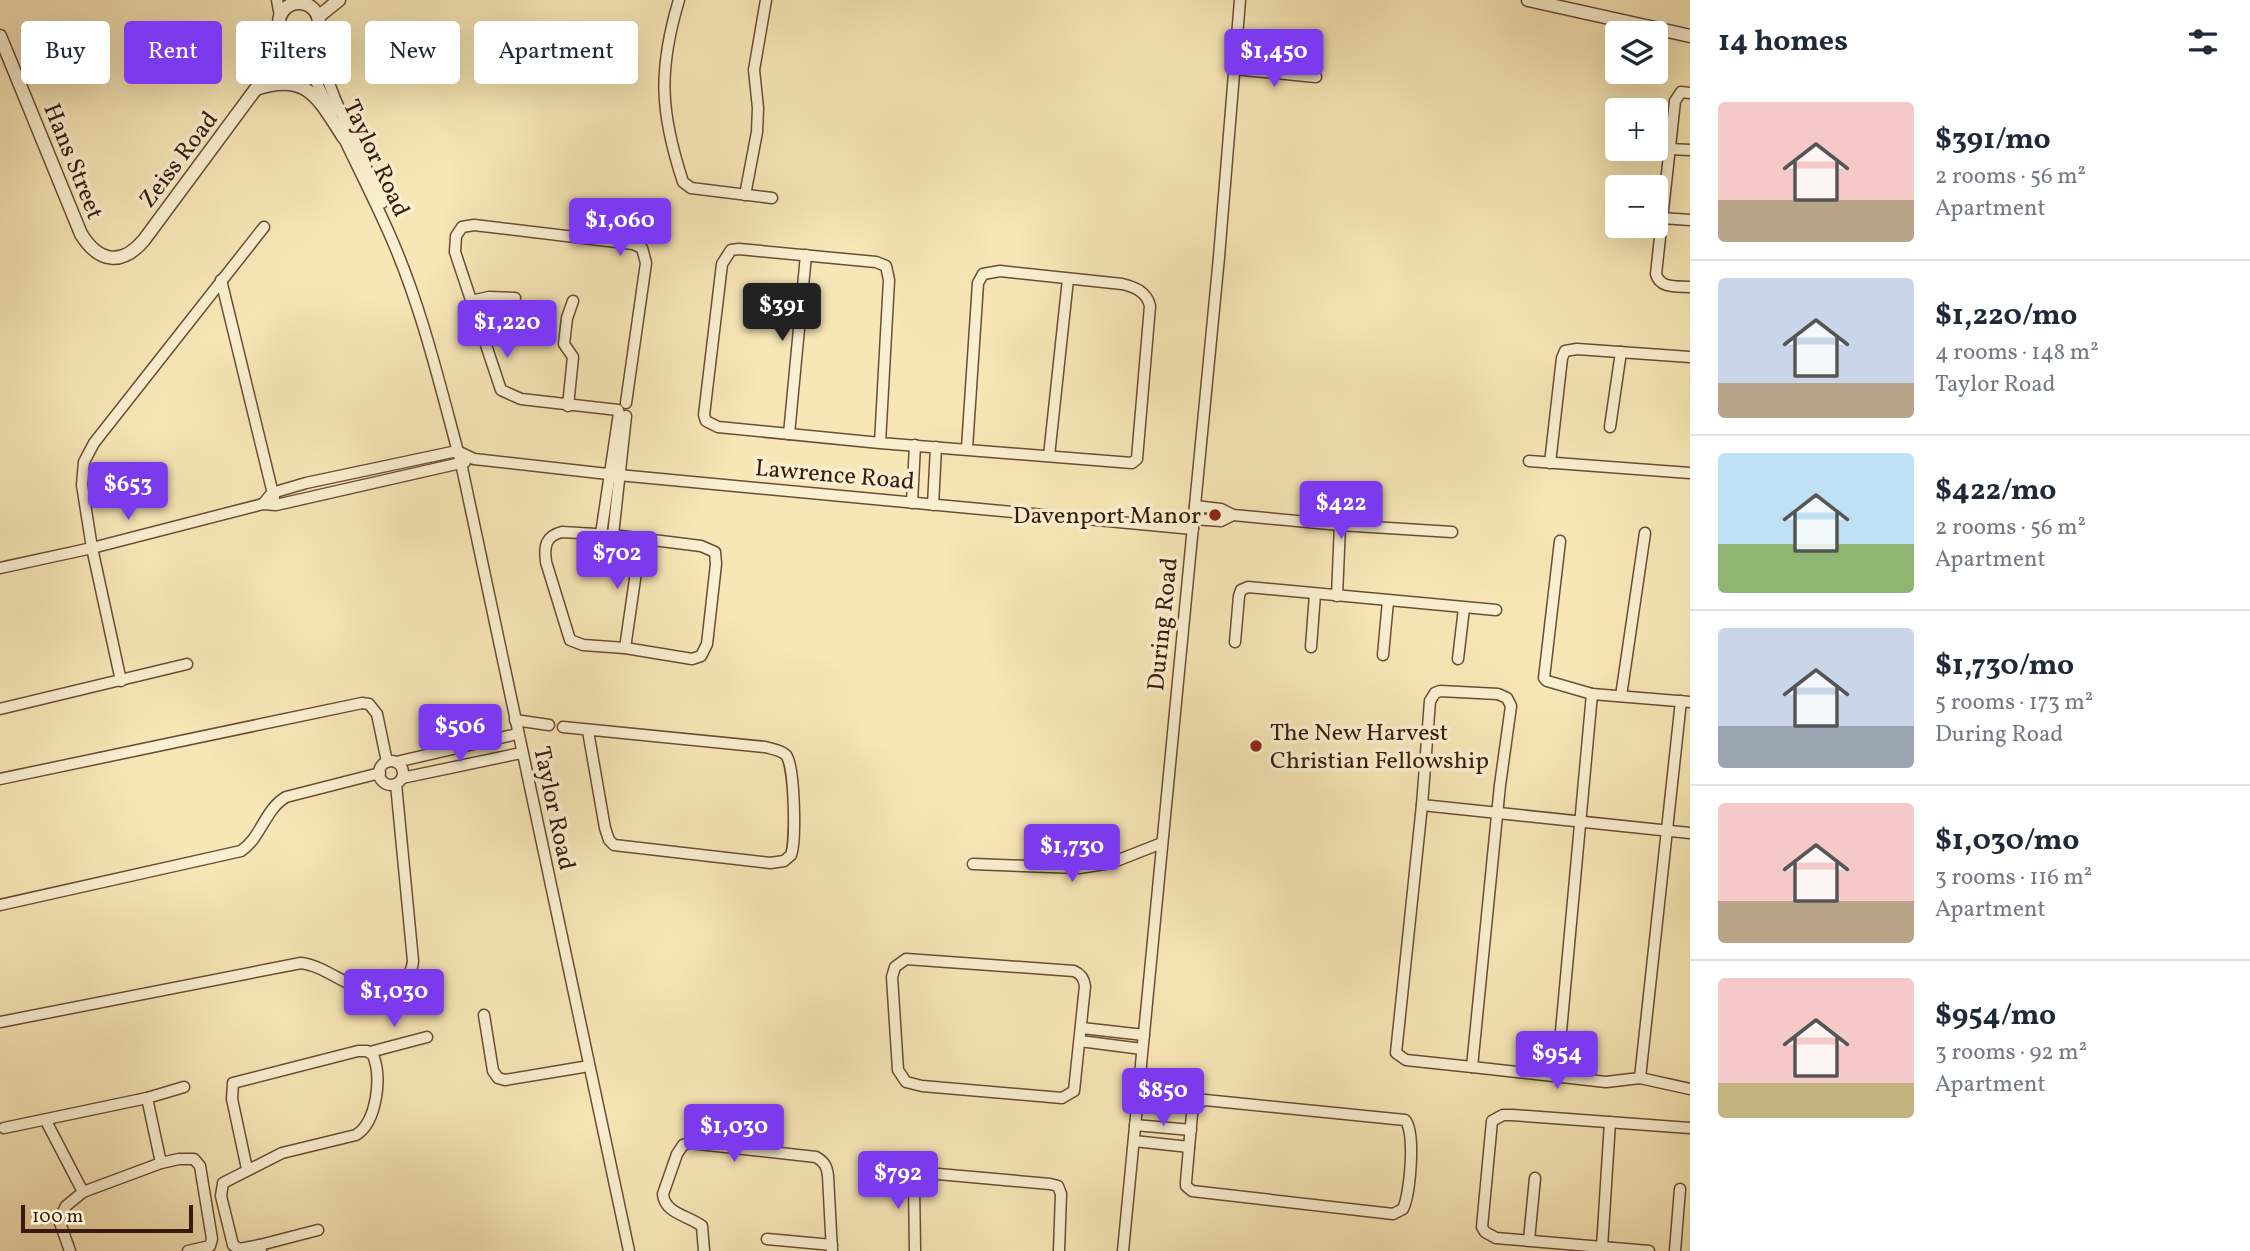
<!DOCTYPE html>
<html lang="en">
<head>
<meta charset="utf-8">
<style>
	body { margin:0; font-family:Vollkorn,serif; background:#f6f6f7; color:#1f2937; height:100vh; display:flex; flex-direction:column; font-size:26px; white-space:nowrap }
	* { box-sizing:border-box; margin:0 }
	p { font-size:23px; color:#747a83 }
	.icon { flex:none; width:38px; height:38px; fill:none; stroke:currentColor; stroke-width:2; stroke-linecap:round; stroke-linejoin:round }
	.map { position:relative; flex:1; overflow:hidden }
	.drawer { display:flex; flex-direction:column; background:#fff; width:560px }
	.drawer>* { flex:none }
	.guide { position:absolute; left:21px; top:21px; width:665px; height:63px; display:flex; gap:14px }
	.controls { position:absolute; left:1605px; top:21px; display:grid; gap:14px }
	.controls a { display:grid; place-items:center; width:63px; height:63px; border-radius:7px; background:#fff; box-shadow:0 7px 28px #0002; font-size:35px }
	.scale { position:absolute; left:21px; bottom:18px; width:172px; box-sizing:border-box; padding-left:7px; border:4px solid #3a1a0e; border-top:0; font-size:19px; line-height:24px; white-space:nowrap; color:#3a1a0e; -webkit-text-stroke:5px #faefd0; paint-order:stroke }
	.price { position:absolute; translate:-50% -60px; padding:0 16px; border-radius:7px; background:#7c3aed; color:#fff; font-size:23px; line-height:46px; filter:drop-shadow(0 2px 4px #0008) }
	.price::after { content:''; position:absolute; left:50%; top:42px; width:21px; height:16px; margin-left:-10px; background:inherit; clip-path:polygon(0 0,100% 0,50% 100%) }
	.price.active { background:#222; color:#fff }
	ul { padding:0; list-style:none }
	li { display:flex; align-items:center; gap:21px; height:175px; padding:0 28px }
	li+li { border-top:2px solid #e0e1e3 }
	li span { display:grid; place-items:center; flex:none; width:196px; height:140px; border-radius:7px; color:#555 }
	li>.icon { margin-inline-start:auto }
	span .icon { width:84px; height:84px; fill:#fffc; stroke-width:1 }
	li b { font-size:30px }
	h2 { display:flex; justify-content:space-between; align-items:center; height:84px; padding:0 28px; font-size:30px }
	.pill { padding:0 24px; border-radius:7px; background:#fff; box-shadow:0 7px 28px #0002; font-size:24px; line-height:63px }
	.pill.active { background:#7c3aed; color:#fff }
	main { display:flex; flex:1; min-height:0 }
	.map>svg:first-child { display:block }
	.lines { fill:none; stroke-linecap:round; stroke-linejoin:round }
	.minor-casing { stroke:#694d38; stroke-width:13 }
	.tertiary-casing { stroke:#694d38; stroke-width:15 }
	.minor { stroke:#faefd0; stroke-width:10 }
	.tertiary { stroke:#faefd0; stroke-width:12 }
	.poi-dot { fill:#8f2418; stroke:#faefd0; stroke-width:2.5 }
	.labels { text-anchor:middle; stroke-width:7; stroke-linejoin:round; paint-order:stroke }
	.street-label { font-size:24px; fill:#3a1a0e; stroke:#faefd0 }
	.poi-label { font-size:24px; fill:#3a1a0e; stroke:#faefd0; text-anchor:end }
</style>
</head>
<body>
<main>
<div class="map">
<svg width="1690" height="1251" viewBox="0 0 1690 1251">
	<rect width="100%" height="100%" fill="#f7e6b6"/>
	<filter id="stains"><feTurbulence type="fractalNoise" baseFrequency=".00286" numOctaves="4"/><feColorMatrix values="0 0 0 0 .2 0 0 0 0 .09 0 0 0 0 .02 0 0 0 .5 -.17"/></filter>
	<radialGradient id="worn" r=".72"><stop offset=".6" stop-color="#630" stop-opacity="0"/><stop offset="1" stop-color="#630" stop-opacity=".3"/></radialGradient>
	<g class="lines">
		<defs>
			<g id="minor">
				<path d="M277,0L280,16"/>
				<path d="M291,0L295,4"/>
				<path d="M679,0C658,70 660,112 683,182L691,188L772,198"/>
				<path d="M312,38L335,99L382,203"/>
				<path d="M297,43L332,114"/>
				<path d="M1234,69L1316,77"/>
				<path d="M1690,93L1681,92L1675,101L1656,274C1660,289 1677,286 1690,287"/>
				<path d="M341,132C357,166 374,199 389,233C422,307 440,386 461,463L629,1251"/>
				<path d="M1669,149L1690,150"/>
				<path d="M745,195L757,132L758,108L754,70L766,0"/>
				<path d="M1662,218L1690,220"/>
				<path d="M221,280L274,498"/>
				<path d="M471,301L489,297L515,298"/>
				<path d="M568,406L573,357L564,344L567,318L573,301"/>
				<path d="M618,410L521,399L501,390L455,252L456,236L462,227L474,225L633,244L642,248L646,263L626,403"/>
				<path d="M1610,427L1621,352"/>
				<path d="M789,434L806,255"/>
				<path d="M880,443L889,280L886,266L876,262L739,249L731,250L722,264L704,415L706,421L718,427L880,443L1132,463L1137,459L1138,447L1150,306C1147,292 1135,287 1122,284L1000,271L983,274L978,283L967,448"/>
				<path d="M1049,456L1068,279"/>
				<path d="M1529,461L1690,473"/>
				<path d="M1550,463L1562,358L1565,351L1577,349L1690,357"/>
				<path d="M912,503L915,445"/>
				<path d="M263,504L272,493L306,483L457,451L474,459L608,474L1193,529"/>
				<path d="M933,505L936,447"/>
				<path d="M1195,506L1221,509L1233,515L1340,525L1452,532"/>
				<path d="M1194,519L1221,521L1233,515"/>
				<path d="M562,532L613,535L701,546L715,552L716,564L707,644L701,656L692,659L625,648L583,645L570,640L546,562C544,547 545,536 562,532Z"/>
				<path d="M601,534L619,413"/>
				<path d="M613,535L626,416"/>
				<path d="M1560,541L1544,678L1547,681L1592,694L1690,702"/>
				<path d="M0,568L92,548L263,504L276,505L465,462"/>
				<path d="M1337,596L1340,525"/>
				<path d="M1235,642L1239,596L1241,590L1248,587L1496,610"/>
				<path d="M1311,647L1315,594"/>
				<path d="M625,648L641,538"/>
				<path d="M1383,655L1388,601"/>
				<path d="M1458,659L1464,608"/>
				<path d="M121,681L92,548L82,485L84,462L94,443L264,227"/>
				<path d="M1440,691L1498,694L1507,698L1511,706L1500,785L1472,1067L1406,1060L1396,1053L1422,805L1430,701L1435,693Z"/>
				<path d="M1621,696L1645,533"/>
				<path d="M1681,701L1640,1078L1690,1089"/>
				<path d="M0,709L187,664"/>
				<path d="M515,720L549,725"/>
				<path d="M563,727L765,747C772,749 781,750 786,755C795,767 796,841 791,855L784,861L770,863L614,845L609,840L605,828L588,731"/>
				<circle cx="391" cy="773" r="12"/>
				<path d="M396,762L517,734"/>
				<path d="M402,778L521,753"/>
				<path d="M0,779L362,703L369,704L377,714L387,762"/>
				<path d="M1422,805L1690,833"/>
				<path d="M973,864L1079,868L1111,863L1162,843"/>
				<path d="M0,905L241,851C261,838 265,809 286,797L380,773"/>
				<path d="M906,959L1074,971C1081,974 1084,978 1085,986L1074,1091L1062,1098L922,1086L906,1082L898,1070L892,977L895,967Z"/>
				<path d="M484,1015L493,1071L498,1078L505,1080L589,1066"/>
				<path d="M0,1022L301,963C334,967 360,1004 395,987C406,981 412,973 413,961L396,784"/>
				<path d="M1082,1028L1144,1035"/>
				<path d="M1080,1041L1142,1049"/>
				<path d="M370,1052L427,1037"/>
				<path d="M1472,1067L1606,1082L1640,1078"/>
				<path d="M1557,1075L1592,694"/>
				<path d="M147,1098L161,1163"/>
				<path d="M1205,1100L1405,1120C1416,1132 1410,1194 1403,1209L1393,1214L1192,1191L1186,1186V1182L1192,1114L1196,1104Z"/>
				<path d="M46,1121L83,1192"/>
				<path d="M1135,1125L1191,1130"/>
				<path d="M4,1128L147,1098L184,1087"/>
				<path d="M1134,1141L1189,1147"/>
				<path d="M247,1169L232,1099L233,1083L358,1051H367L373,1055C382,1077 377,1122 356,1135L282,1153L223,1183L221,1196L233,1245L239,1249L260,1245L261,1251"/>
				<path d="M767,1239L832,1245"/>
				<path d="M1529,1240L1535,1178"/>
				<path d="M260,1245L318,1230"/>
				<path d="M1602,1247L1610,1122"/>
				<path d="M70,1251L59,1220L66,1206L83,1192L161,1163L179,1159H194L200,1166L212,1239L210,1246L188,1251"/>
				<path d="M704,1251L702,1226C689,1216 664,1213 663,1194L677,1154L683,1145L689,1143L816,1157C825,1162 827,1167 828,1176L832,1251"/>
				<path d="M915,1251L914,1185L918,1176L927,1173L1050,1184L1058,1186L1061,1194L1059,1251"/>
				<path d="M1123,1251L1219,257L1240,0"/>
				<path d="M1649,1251L1496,1238L1485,1232L1482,1227L1492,1121L1503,1115H1512L1690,1128"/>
				<path d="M1675,1251L1680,1189"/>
			</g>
			<g id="tertiary">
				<path d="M1528,0L1690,36"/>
				<circle cx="299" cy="23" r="20"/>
				<path d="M318,17L339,0"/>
				<path d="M0,36L81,234C99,263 122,266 144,240L275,63L297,43"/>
				<path d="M256,89C308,71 319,100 344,138"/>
			</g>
		</defs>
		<use href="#minor" class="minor-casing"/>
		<use href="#tertiary" class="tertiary-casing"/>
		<use href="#minor" class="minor"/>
		<use href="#tertiary" class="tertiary"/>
	</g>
	<g class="poi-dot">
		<circle cx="1215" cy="515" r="7"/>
		<circle cx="1256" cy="746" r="7"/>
	</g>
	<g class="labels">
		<g class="street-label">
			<text transform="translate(377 158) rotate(65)" y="8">Taylor Road</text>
			<text transform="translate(178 159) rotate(-53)" y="8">Zeiss Road</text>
			<text transform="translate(74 161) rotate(68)" y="8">Hans Street</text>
			<text transform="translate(835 474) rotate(5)" y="8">Lawrence Road</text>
			<text transform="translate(1162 624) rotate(-84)" y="8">During Road</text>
			<text transform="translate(555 808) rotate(78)" y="8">Taylor Road</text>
		</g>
		<g class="poi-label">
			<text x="1201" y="523">Davenport Manor</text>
			<text x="1270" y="740" text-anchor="start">The New Harvest<tspan x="1270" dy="28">Christian Fellowship</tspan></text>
		</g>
	</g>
	<rect width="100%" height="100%" filter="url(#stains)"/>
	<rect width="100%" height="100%" fill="url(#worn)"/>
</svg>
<div class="controls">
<a><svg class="icon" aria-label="layers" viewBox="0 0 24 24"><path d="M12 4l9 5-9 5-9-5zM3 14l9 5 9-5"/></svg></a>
<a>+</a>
<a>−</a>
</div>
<div class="scale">100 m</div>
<b class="price" style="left:1274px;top:89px">$1,450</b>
<b class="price" style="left:620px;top:258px">$1,060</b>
<b class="price active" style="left:782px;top:343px">$391</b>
<b class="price" style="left:507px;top:360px">$1,220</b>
<b class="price" style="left:128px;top:522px">$653</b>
<b class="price" style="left:1341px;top:541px">$422</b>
<b class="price" style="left:617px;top:591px">$702</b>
<b class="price" style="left:460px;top:764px">$506</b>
<b class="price" style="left:1072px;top:884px">$1,730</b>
<b class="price" style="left:394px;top:1029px">$1,030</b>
<b class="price" style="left:1557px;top:1091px">$954</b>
<b class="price" style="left:1163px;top:1128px">$850</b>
<b class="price" style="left:734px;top:1164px">$1,030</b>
<b class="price" style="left:898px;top:1211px">$792</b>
<div class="guide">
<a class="pill">Buy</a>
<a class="pill active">Rent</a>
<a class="pill">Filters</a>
<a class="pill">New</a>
<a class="pill">Apartment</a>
</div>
</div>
<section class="drawer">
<h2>14 homes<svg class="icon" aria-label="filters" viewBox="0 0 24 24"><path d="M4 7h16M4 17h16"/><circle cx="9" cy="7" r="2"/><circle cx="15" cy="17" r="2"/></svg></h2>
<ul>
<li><span style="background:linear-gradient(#f6c9c9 70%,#b9a48a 0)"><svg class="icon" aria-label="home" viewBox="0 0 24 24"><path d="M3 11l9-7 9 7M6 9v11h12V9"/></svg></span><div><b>$391/mo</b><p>2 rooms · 56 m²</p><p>Apartment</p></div></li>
<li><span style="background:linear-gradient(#c9d6e8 75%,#b9a48a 0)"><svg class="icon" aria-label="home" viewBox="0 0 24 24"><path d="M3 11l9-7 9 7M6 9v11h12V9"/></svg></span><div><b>$1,220/mo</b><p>4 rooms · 148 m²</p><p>Taylor Road</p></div></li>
<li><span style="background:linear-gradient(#bfe0f5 65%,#8fb573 0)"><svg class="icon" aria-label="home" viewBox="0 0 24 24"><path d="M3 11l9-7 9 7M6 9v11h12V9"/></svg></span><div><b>$422/mo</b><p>2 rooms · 56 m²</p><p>Apartment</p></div></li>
<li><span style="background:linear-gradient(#c9d6e8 70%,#9aa5b1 0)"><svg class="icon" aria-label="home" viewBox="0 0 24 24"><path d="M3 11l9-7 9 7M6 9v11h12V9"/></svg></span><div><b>$1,730/mo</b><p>5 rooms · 173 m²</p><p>During Road</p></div></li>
<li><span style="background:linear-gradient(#f6c9c9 70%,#b9a48a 0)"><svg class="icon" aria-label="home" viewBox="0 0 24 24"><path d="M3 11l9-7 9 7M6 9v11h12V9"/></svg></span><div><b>$1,030/mo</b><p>3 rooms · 116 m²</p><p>Apartment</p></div></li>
<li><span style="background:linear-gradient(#f6c9c9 75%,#c2b280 0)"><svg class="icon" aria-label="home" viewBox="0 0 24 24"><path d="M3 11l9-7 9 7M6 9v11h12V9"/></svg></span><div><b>$954/mo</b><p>3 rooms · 92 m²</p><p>Apartment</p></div></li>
</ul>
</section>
</main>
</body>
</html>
